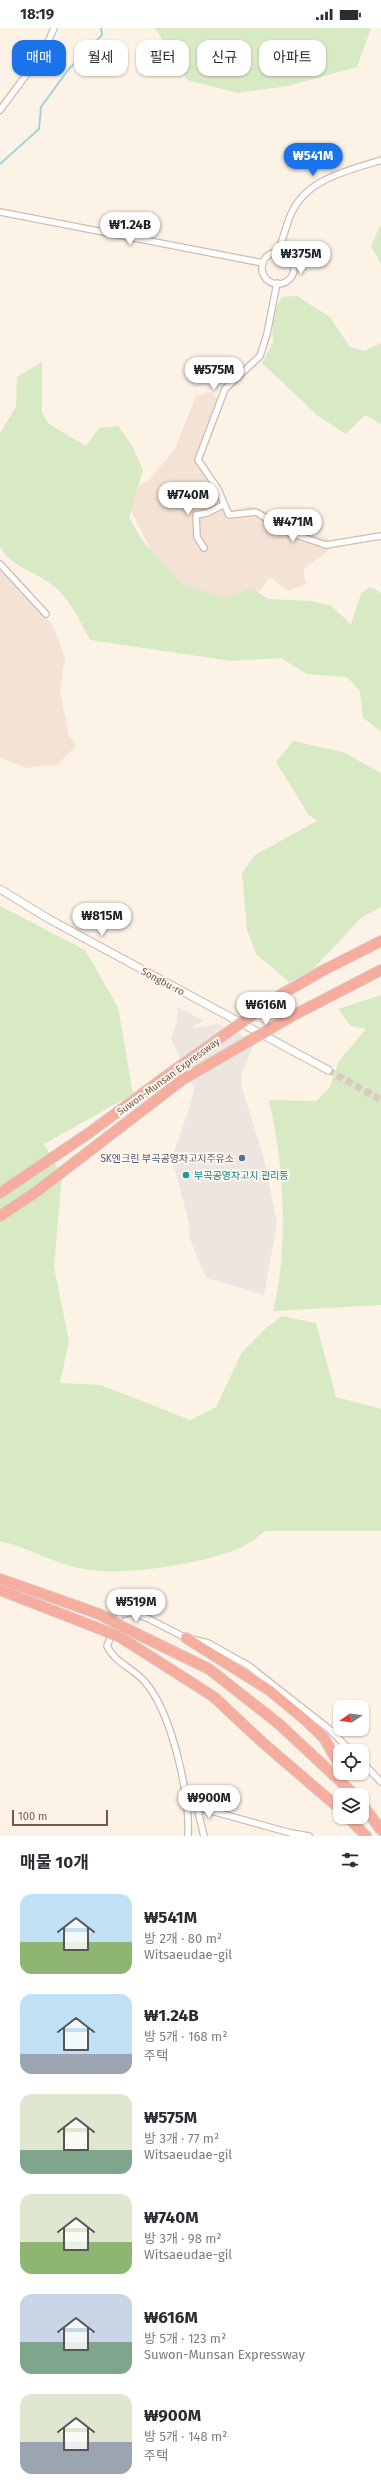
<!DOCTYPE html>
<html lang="ko">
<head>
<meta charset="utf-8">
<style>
	body { margin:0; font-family:"Fira Sans","Noto Sans KR",sans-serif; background:#f2f2f3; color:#2b2b33; height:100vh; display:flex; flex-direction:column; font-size:15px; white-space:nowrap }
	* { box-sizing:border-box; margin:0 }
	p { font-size:13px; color:#7c7c81 }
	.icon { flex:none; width:22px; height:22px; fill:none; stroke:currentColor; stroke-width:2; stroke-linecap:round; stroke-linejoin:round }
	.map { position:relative; height:1808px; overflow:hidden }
	.side { display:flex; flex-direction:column; background:#fff; flex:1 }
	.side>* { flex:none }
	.banner { position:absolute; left:12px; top:12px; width:357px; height:36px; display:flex; gap:8px }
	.needle { width:26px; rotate:257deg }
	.fabs { position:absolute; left:333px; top:1672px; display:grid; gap:8px }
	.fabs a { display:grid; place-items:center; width:36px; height:36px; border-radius:8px; background:#fff; box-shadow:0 1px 3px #0004; font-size:20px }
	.scale { position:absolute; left:12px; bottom:10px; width:96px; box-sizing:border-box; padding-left:4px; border:2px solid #76574b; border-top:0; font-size:11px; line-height:14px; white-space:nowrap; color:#76574b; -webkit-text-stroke:3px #fff6ed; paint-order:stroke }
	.price { position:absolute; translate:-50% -34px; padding:0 9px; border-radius:14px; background:#fff; color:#222; font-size:13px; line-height:26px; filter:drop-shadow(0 1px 2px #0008) }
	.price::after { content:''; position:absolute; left:50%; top:24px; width:12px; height:9px; margin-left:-6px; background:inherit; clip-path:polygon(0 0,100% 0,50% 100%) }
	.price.selected { background:#1a73e8; color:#fff }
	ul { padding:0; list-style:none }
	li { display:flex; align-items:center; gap:12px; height:100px; padding:0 20px }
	li span { display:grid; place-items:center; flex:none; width:112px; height:80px; border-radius:12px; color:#555 }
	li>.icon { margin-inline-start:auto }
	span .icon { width:48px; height:48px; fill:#fffc; stroke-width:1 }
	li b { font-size:17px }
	h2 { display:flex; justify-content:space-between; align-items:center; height:48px; padding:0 20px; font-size:17px }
	.chip { padding:0 14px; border-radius:12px; background:#fff; box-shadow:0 1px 3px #0004; font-size:14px; line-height:36px }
	.chip.selected { background:#1a73e8; color:#fff }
	.status { display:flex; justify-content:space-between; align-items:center; height:28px; padding:0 20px; background:#fff; direction:ltr }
	.status svg { height:11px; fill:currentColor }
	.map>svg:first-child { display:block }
	.residential { fill:#f4e3d5 }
	.industrial { fill:#ece5e0 }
	.green { fill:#d7eac4 }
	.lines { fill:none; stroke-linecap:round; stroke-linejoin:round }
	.stream { stroke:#a1d4d8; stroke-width:2 }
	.tertiary-tunnel { stroke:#dacbbf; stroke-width:7; stroke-dasharray:7 3.5; stroke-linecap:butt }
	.minor-casing { stroke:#d0bbaf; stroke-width:8 }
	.tertiary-casing { stroke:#d0bbaf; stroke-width:9 }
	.motorway-casing { stroke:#d9d0cd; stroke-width:12 }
	.minor { stroke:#fff; stroke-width:5.5 }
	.tertiary { stroke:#fff; stroke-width:7 }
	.motorway { stroke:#f6ad9e; stroke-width:10 }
	.motorway-bridge-casing { stroke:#d9d0cd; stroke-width:12; stroke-linecap:butt }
	.motorway-bridge { stroke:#f6ad9e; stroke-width:10 }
	.service-dot { fill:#5c6f8a; stroke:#fff6ed; stroke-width:1.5 }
	.culture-dot { fill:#0f9aa8; stroke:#fff6ed; stroke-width:1.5 }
	.labels { text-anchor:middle; stroke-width:4; stroke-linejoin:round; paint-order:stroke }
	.street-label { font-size:10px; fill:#76574b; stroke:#fff6ed }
	.service-label { font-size:10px; fill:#4e5e75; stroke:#fff6ed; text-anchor:end }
	.culture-label { font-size:10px; fill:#0d838f; stroke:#fff6ed; text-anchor:start }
</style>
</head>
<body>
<div class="status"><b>18:19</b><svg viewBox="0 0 49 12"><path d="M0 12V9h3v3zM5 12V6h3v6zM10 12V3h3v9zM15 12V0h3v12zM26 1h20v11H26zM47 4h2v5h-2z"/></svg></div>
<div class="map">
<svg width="381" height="1808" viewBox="0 0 381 1808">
	<rect width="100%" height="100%" fill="#fcf2e6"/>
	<g class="residential">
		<path d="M211,364L221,375L203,432L221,462L229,483L249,478L266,483L302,505L328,510L329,522L303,542L306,556L287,563L270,549L255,569L229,579L168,554L130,481L129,465L149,452L175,421L196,368Z"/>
		<path d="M0,541L53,597L65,630L60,663L69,707L76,718L58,736L27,740L0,730Z"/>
	</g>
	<path class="industrial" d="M178,979L204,993L196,996L192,1001L218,996L255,1014L242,1044L241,1056L264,1131L277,1195L264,1267L207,1250L201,1239L189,1208V1195L172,1130L192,1071L194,1059L171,1011L177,993Z"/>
	<g class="green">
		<path d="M155,0H371L357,39L288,58L238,65L187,52Z"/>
		<path d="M381,196V236L371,218Z"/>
		<path d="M297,268L330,289L350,319L364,323L381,315V396L365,387L346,406L318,388L262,335L273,314L272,287L282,269Z"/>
		<path d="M42,334V385L49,396L86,418L99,400L118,398L132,417L143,442L129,490L142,512L181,555L226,571L250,560L269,571L311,573L330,577L351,596L361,566L370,559L381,565V703L363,690L360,663L347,649L307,646L281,630L231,633L90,612C80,593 72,575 56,560C38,544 12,540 0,519V406L16,378L17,349Z"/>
		<path d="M293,713L343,724L381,745V879L361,890L312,942L289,954L256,926L247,902L242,845L255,827L317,793L308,786L276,734Z"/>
		<path d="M0,878L85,922L118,979L133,1066L44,1116L62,1147L54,1239L69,1313L60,1355L101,1357L190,1392L216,1379L242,1324L265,1301L282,1288L316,1295L336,1369L381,1381V1503H265C260,1506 256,1511 251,1514C220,1534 126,1548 90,1542C58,1538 31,1520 0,1513Z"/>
		<path d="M381,967V1277L273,1283C289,1219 284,1136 269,1072L316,1073L330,1059L339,1033L366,1001L351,998L338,981Z"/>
	</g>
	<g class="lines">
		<path class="stream" d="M0,136L39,101L41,79L68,42L102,7L101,0"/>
		<path class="tertiary-tunnel" d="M328,1042L381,1072"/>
		<defs>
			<g id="minor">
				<path d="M0,82L44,23L54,0"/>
				<path d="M0,184L263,235"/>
				<path d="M278,224C283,211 286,198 291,186C307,150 348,143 381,132"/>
				<circle cx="278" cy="240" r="16"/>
				<path d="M277,255L267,306L260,328L225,361L198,432L218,461L229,487L256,484L290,505L326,517L381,508"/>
				<path d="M204,520L197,509L196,487L207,485L223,477"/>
				<path d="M0,536L46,586"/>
				<path d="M362,1734L381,1754"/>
				<path d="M186,1776L291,1805L309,1808"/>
				<path d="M197,1779L204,1808"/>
				<path d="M188,1808C190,1767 172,1685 145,1654C133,1640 115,1635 107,1618L120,1587L132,1584L149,1591L186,1610L208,1615L249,1638L329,1701L351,1723"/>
			</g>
			<path id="tertiary" d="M0,861L49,891L328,1042"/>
			<g id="motorway">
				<path d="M282,966L322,943L381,913"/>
				<path d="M294,987L381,942"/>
				<path d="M0,1165L89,1105L173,1043"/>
				<path d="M0,1188L36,1164L182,1052"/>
				<path d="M0,1551L99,1586"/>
				<path d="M0,1562L95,1599"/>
				<path d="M123,1599L209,1641L279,1696L355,1767"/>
				<path d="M120,1609L214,1669L262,1714L340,1781"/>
				<path d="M186,1610L269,1662L304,1691L324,1710L340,1738"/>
				<path d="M362,1776L381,1802"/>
				<path d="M348,1789L366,1808"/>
			</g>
		</defs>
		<use href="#minor" class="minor-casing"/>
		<use href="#tertiary" class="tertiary-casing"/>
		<use href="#motorway" class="motorway-casing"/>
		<use href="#minor" class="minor"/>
		<use href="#tertiary" class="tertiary"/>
		<use href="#motorway" class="motorway"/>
		<defs>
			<g id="motorway-bridge">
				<path d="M173,1043L282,966"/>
				<path d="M182,1052L294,987"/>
				<path d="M99,1586L123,1599"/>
				<path d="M95,1599L120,1609"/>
			</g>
		</defs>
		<use href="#motorway-bridge" class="motorway-bridge-casing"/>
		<use href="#motorway-bridge" class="motorway-bridge"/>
	</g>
	<circle class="service-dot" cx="242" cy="1130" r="4"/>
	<circle class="culture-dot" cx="186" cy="1147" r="4"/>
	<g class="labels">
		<g class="street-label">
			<text transform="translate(163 953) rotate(28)" y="4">Songbu-ro</text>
			<text transform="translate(168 1048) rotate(-36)" y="4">Suwon-Munsan Expressway</text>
		</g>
		<g class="service-label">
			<text x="234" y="1134">SK엔크린 부곡공영차고지주유소</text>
		</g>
		<g class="culture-label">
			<text x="194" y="1151">부곡공영차고지 관리동</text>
		</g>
	</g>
</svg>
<div class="fabs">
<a><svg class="needle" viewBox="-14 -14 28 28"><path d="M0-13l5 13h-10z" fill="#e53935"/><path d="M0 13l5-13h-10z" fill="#7c7c81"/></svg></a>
<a><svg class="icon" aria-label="locate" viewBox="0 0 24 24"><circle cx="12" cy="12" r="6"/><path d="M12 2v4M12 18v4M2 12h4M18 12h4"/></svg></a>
<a><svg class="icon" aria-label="layers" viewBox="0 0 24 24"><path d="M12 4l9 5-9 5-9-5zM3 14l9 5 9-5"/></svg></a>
</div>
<div class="scale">100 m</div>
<b class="price selected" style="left:313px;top:149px">₩541M</b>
<b class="price" style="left:130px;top:218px">₩1.24B</b>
<b class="price" style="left:301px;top:247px">₩375M</b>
<b class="price" style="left:214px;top:363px">₩575M</b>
<b class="price" style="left:188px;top:488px">₩740M</b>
<b class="price" style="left:293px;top:515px">₩471M</b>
<b class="price" style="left:102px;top:909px">₩815M</b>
<b class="price" style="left:266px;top:998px">₩616M</b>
<b class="price" style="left:136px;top:1595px">₩519M</b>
<b class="price" style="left:209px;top:1791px">₩900M</b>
<div class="banner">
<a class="chip selected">매매</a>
<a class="chip">월세</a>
<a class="chip">필터</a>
<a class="chip">신규</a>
<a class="chip">아파트</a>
</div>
</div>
<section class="side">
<h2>매물 10개<svg class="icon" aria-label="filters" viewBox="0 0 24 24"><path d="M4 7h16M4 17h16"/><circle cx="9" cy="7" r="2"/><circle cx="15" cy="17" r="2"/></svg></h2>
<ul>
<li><span style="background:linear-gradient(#bfe0f5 60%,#8fb573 0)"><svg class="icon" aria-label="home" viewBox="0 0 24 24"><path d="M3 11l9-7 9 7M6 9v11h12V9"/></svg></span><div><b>₩541M</b><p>방 2개 · 80 m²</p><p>Witsaeudae-gil</p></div></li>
<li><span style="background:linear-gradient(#bfe0f5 75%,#9aa5b1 0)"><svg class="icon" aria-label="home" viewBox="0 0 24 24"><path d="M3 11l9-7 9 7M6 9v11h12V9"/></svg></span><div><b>₩1.24B</b><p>방 5개 · 168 m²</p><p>주택</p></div></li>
<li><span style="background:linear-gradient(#dfe7d0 70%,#7fa58c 0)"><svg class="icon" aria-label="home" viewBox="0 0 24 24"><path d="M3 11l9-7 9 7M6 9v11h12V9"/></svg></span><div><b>₩575M</b><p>방 3개 · 77 m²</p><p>Witsaeudae-gil</p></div></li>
<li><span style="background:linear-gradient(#dfe7d0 60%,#8fb573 0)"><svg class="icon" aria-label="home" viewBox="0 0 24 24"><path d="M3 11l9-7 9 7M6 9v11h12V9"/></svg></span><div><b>₩740M</b><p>방 3개 · 98 m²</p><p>Witsaeudae-gil</p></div></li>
<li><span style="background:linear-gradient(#c9d6e8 60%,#7fa58c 0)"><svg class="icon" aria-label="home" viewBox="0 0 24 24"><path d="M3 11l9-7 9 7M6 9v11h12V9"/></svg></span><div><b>₩616M</b><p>방 5개 · 123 m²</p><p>Suwon-Munsan Expressway</p></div></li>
<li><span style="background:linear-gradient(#dfe7d0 60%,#9aa5b1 0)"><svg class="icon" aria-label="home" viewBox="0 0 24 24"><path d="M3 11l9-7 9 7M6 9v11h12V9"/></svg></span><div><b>₩900M</b><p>방 5개 · 148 m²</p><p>주택</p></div></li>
</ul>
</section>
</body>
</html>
